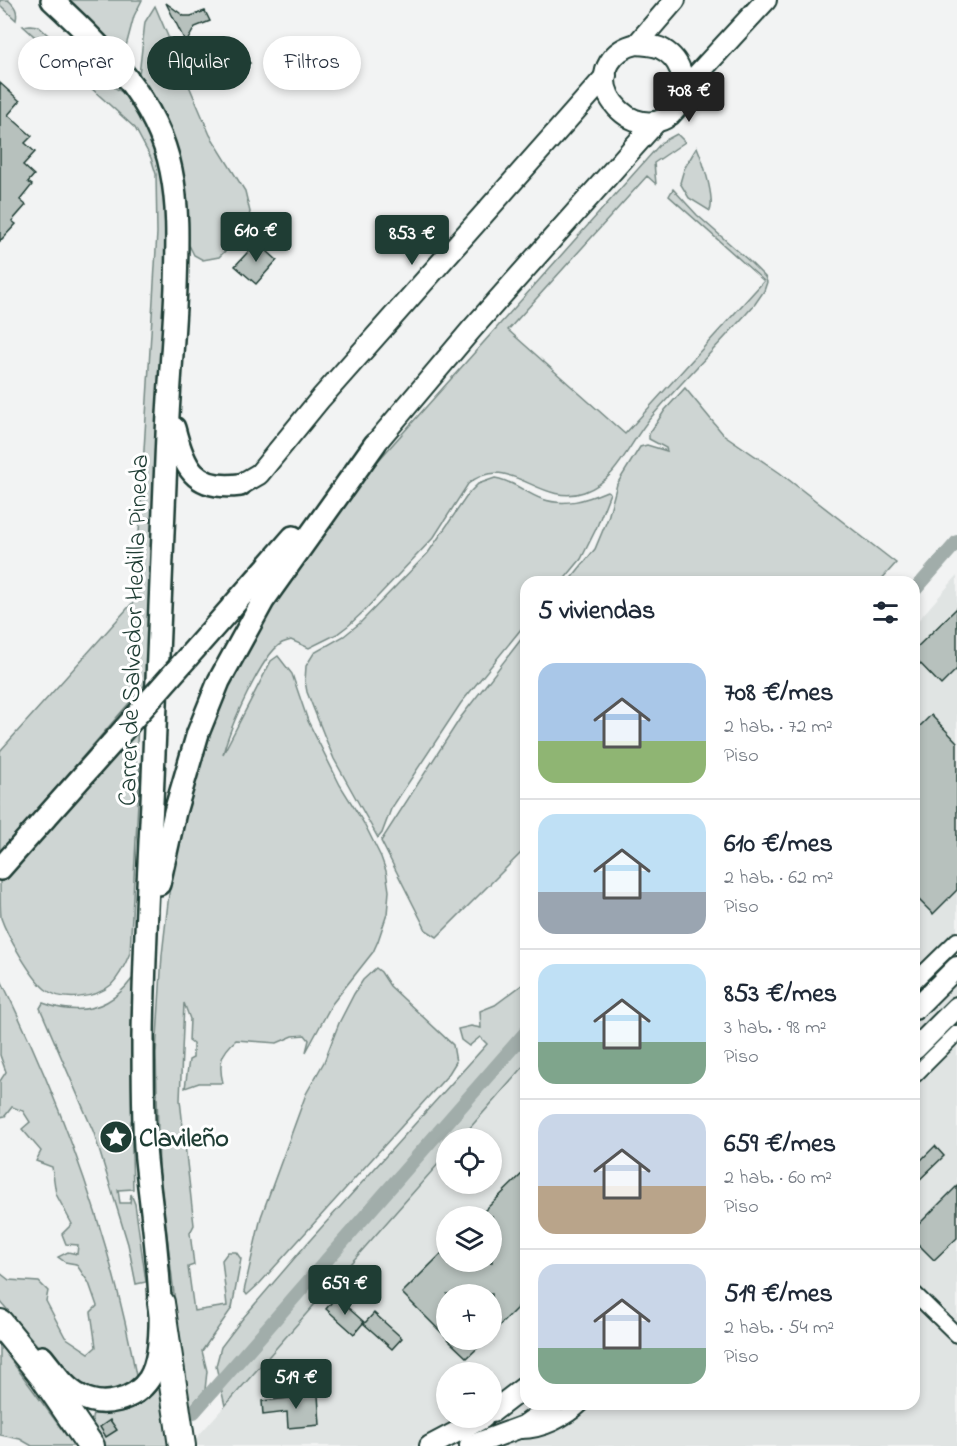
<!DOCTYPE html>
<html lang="es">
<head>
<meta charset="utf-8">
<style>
	body { margin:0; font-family:"Indie Flower",sans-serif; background:#f6f6f7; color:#1f2937; height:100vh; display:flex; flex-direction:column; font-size:22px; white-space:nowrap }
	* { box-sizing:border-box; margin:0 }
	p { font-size:20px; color:#747a83 }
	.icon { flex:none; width:33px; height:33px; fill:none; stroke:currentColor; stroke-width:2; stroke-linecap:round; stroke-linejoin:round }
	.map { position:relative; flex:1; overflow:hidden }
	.side { position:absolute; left:520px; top:576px; width:400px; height:834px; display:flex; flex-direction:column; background:#fff; border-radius:18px; box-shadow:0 3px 9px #0003 }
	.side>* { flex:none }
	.top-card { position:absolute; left:18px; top:36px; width:412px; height:54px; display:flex; gap:12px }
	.tools { position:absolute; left:436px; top:1128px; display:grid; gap:12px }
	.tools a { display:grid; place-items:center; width:66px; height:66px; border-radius:50%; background:#fff; box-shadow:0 3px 9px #0003; font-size:30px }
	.price { position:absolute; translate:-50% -51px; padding:0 14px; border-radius:6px; background:#1f3d34; color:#fff; font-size:20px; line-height:39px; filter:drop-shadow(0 2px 3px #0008) }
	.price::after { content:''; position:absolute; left:50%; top:36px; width:18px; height:14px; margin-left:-9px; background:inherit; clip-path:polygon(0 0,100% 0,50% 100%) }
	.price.selected { background:#222; color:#fff }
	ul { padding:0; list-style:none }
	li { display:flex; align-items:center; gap:18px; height:150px; padding:0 18px }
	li+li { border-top:2px solid #e0e1e3 }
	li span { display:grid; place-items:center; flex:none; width:168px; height:120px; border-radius:18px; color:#555 }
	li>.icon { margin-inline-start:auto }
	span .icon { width:72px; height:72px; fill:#fffc; stroke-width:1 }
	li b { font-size:26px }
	h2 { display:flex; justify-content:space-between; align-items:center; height:72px; padding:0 18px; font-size:26px }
	.pill { padding:0 21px; border-radius:27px; background:#fff; box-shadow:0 3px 9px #0003; font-size:21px; line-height:54px }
	.pill.selected { background:#1f3d34; color:#fff }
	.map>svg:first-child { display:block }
	.built { fill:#e0e4e3; fill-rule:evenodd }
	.green { fill:#ced5d3; stroke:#768984; stroke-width:1.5 }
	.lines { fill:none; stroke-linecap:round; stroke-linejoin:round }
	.canal { stroke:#a1adaa; stroke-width:14 }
	.building { fill:#b7c1bd; stroke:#1f3d34; stroke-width:1.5 }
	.street-casing { stroke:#1f3d34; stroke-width:18 }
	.secondary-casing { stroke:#1f3d34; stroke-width:24 }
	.primary-casing { stroke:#1f3d34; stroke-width:26 }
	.highway-casing { stroke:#1f3d34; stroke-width:30 }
	.street { stroke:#fff; stroke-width:14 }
	.secondary { stroke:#fff; stroke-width:20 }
	.primary { stroke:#fff; stroke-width:21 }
	.highway { stroke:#fff; stroke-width:26 }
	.primary-bridge-casing { stroke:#1f3d34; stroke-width:26; stroke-linecap:butt }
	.primary-bridge { stroke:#fff; stroke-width:21 }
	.labels { text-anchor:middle; stroke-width:6; stroke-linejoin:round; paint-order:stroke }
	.street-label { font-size:26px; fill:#1f3d34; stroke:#fff }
	.poi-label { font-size:26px; font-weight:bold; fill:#1f3d34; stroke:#fff; text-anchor:start }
</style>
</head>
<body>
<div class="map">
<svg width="957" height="1446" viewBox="0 0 957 1446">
	<rect width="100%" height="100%" fill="#f2f3f3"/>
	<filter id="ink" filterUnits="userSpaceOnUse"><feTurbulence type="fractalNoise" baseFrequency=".0167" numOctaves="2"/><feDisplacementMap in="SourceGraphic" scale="12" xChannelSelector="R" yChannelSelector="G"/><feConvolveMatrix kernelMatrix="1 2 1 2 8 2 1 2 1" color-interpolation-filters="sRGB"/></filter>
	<g filter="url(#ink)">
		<path class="built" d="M957,576V1446H192V1443L447,1154V1184H492V1138H461L526,1064V1404H915V624ZM447,1216H492V1262H447ZM447,1294H492V1340H447ZM447,1372H492V1418H447Z"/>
		<g class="green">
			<path d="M0,0H8C15,6 18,11 16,20L0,5Z"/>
			<path d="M70,0H142L134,16L125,50L121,52L117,51L68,4Z"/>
			<path d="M155,6L210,135L245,191L250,212L246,230L219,257L203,260L194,255L187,241L186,200L181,164L176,145L168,126L139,75L145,22Z"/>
			<path d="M30,25L38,26L87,70L122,92L138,111L159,153L164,174L168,227L149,680L0,853V751L135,600L157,233L156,174L151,158L135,128L23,26Z"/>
			<path d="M677,134L685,142L654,163L656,184L647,176L508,330L625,434L764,281L669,196L673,189L697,215L748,260L765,277L767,282L764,291L755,304C722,342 686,377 653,415C629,441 620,479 584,492C540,508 508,450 468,484L434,537L363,612L349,625L337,634L309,648L291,640C288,641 284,642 282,643C261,655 229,730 223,754L271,661L278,656L292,674L308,721L340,785L365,825L381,857L386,871L389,891L387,914L378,941L373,952L332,1004L306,1052L309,1040L305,1035L293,1036L277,1043L236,1040C221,1053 218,1063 223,1083H199L185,1088L189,1060L193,1058V1044L189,1041L190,1019L184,1003L180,1100L194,1225L190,1233L194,1265L188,1267L194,1311L227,1306L222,1260L228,1252H236L241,1259L232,1308L202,1351L207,1371L205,1390L188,1409L159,1170L156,1054L162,955L170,885L180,830L208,727L263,615L304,557L369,471L662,142Z"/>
			<path d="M697,147C703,161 715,198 710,211L689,198L680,183L684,169Z"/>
			<path d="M685,388L723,434L780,473L896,563L879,582H568L595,549L608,518L617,484L640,447L647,445L667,451L666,448L649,439V434L665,410Z"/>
			<path d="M495,478C514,481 525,493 542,499C565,507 586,500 607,491L610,493L596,529L581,559L562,582H526V623L461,703L391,809L382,833L378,838L334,759L324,735L307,692L305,681L306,666L314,653L344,636L360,623L428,553L469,493L478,484Z"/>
			<path d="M526,633V848L437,937L426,930L422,922L381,841L461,717Z"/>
			<path d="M138,722L136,764H140L130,953C125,965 120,976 111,985C96,998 62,1003 45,989C32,978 7,936 1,918C0,908 0,892 0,881L81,790Z"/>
			<path d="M376,968L381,972L390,986L453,1045L456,1062L448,1075L260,1283L247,1295L244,1291L261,1217L306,1094L324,1062L339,1023L354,994L363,980Z"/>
			<path d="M0,978C63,1106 112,1240 137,1381L108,1395L83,1390L47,1357L0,1301V1273L9,1280L39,1282L48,1291L46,1301L65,1337L89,1353L96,1347L91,1312L97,1306L89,1283L76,1264L65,1262L58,1257L68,1252L77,1254L78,1245L66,1244L62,1234L72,1224L56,1194L52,1167L36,1161L41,1151L22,1129L30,1122L23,1111L12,1107L5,1116L0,1117V1081L6,1072L0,1055Z"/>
			<path d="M132,979L136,980V1113L131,1121L133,1189L118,1190L120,1203H130L131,1194L135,1204L146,1282L136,1284L128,1244L94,1133L40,1008L43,1003C78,1016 109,1010 132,979Z"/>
			<path d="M526,982V1064L461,1138H447V1154L225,1406L216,1366L221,1347L243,1318L311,1239L487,1044L480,1037L469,1046L461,1040L458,1029L471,1026L481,1028L480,1011L495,1005Z"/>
			<path d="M0,1345L74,1446H32L20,1439L0,1435Z"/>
			<path d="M161,1375L169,1446H101C96,1436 89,1426 93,1414Z"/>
		</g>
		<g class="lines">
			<g class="canal">
				<path d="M915,590L957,542"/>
				<path d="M194,1412L526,1032"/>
			</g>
		</g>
		<g class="building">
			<path d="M166,3L184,16H191L205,11L210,21L195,27L186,43Z"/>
			<path d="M218,38L221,44L227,41L250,63L204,84L190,51Z"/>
			<path d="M0,83L20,101L8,115L32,136L25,143L35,152L23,165L34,175L28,182L32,185L20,200L26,205L12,221L16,224L0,241Z"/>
			<path d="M257,242L277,260L256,284L235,266Z"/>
			<path d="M957,608V669L941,685L915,658V649Z"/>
			<path d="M931,715L957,742V890L933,914L915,896V731Z"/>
			<path d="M935,1146L944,1156L915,1184V1166Z"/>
			<path d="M526,1170V1299L492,1333V1294H447V1338L402,1293L447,1248V1262H492V1216H479Z"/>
			<path d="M957,1186V1238L934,1260L915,1241V1228Z"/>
			<path d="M336,1297L364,1322L354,1334L326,1309Z"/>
			<path d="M374,1313L402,1338L392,1349L364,1324Z"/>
			<path d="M448,1340H486L467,1358Z"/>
			<path d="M318,1395L320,1425L288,1428L287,1412L263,1415L262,1401Z"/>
			<path d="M110,1420L117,1430L106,1437L100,1427Z"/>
		</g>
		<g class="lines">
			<defs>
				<g id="street">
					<path d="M915,981L957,940"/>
					<path d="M915,1075L957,1033"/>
					<path d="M915,1294L957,1335"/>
					<path d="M521,1431C543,1431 566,1419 582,1404"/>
				</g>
				<g id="secondary">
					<path d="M637,44C645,45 653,45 660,48C701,68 684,136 635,120C624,116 614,106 609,96C597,71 613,49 637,44Z"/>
					<path d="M637,44L675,0"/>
					<path d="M684,89L766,0"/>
					<path d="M375,444L471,330L656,122"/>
					<path d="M240,485L259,474L321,398L606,76"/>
					<path d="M915,1009L957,967"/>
					<path d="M915,1049L957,1007"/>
					<path d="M492,1412L526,1386"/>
					<path d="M430,1446L483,1418"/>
					<path d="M470,1446L524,1426L555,1404"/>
				</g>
				<g id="primary">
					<path d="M174,428C184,467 194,491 240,485"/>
					<path d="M231,608L293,537"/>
					<path d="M0,869L112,743"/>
					<path d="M159,884L175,812L198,733L219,681L263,601L375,444"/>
					<path d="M42,1357C53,1370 64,1388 80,1396C103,1409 135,1400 149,1379C175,1339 148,1198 145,1147C143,1110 143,1073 143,1037C144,959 148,881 152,802C157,680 162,558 167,435C169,386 174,336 176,287C177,248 179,208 171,170C157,99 103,47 52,0"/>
				</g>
				<g id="highway">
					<path d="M161,1303L182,1446"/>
					<path d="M0,1323L43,1376L91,1446"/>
				</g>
			</defs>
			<use href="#street" class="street-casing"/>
			<use href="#secondary" class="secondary-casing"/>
			<use href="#primary" class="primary-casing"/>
			<use href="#highway" class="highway-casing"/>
			<use href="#street" class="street"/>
			<use href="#secondary" class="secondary"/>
			<use href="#primary" class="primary"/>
			<use href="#highway" class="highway"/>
			<defs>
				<path id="primary-bridge" d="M112,743L231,608"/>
			</defs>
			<use href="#primary-bridge" class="primary-bridge-casing"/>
			<use href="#primary-bridge" class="primary-bridge"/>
		</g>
	</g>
	<defs>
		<symbol id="sight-disc" viewBox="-11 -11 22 22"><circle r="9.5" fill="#1f3d34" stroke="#fff"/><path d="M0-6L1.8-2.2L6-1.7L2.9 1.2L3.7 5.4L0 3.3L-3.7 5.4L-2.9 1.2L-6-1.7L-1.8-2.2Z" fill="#fff"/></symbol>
	</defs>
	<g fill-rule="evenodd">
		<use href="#sight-disc" x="97" y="1118" width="38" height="38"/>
	</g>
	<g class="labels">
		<g class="street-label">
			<text transform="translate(132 630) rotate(-88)" y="9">Carrer de Salvador Hedilla Pineda</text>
		</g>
		<g class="poi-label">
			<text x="139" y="1146">Clavileño</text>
		</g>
	</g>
</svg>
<div class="tools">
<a><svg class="icon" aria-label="locate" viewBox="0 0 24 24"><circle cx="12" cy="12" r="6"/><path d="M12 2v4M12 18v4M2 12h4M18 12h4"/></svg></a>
<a><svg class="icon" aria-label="layers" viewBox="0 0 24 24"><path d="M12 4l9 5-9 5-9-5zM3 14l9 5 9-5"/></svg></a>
<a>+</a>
<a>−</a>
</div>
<b class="price selected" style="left:689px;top:123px">708 €</b>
<b class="price" style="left:256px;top:263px">610 €</b>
<b class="price" style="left:412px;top:266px">853 €</b>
<b class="price" style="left:345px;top:1316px">659 €</b>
<b class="price" style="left:296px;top:1410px">519 €</b>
<div class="top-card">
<a class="pill">Comprar</a>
<a class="pill selected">Alquilar</a>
<a class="pill">Filtros</a>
</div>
<section class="side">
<h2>5 viviendas<svg class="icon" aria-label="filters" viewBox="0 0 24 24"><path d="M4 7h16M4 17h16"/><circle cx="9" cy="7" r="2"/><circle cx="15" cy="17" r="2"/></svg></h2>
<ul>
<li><span style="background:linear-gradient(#a9c7e8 65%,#8fb573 0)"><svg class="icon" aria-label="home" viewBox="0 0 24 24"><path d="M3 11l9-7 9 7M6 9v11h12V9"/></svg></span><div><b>708 €/mes</b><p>2 hab. · 72 m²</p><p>Piso</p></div></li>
<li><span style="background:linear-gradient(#bfe0f5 65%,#9aa5b1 0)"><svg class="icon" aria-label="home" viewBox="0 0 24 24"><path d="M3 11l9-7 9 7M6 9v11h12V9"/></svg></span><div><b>610 €/mes</b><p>2 hab. · 62 m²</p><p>Piso</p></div></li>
<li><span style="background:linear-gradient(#bfe0f5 65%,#7fa58c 0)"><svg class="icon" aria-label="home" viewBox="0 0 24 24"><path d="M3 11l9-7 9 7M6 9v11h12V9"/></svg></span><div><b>853 €/mes</b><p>3 hab. · 98 m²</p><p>Piso</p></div></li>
<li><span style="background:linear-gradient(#c9d6e8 60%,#b9a48a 0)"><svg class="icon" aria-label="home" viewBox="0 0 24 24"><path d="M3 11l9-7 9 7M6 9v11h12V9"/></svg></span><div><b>659 €/mes</b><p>2 hab. · 60 m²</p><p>Piso</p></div></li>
<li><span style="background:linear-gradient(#c9d6e8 70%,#7fa58c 0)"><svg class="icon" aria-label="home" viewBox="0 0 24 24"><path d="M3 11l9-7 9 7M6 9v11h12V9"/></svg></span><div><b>519 €/mes</b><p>2 hab. · 54 m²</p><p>Piso</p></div></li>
</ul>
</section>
</div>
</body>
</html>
